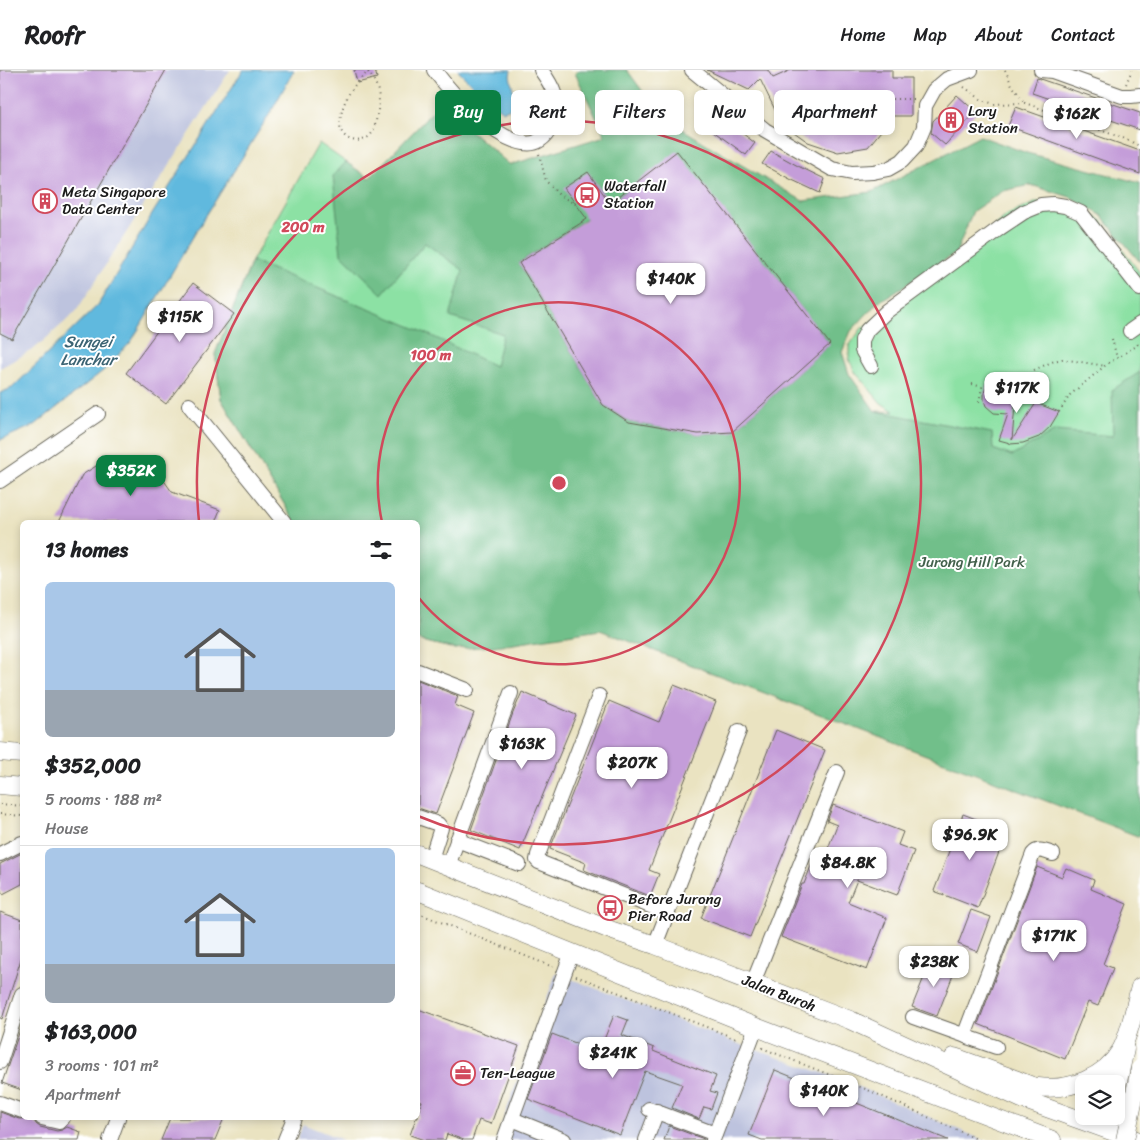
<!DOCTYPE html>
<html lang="en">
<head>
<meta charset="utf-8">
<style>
	body { margin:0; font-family:Sriracha,sans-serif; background:#f6f6f6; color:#202124; height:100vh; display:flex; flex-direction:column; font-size:19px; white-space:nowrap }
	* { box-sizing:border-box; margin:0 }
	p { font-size:16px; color:#757577 }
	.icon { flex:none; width:28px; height:28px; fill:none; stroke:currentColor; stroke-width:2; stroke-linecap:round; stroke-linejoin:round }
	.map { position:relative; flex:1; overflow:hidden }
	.details { position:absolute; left:20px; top:450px; width:400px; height:600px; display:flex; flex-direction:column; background:#fff; border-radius:8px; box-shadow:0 2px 8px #0003 }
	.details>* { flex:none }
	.top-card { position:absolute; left:435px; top:20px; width:475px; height:45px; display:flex; gap:10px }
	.tools { position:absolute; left:1075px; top:1005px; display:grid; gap:10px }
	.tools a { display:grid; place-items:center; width:50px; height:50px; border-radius:8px; background:#fff; box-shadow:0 2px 8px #0003; font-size:25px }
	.price { position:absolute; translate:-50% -42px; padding:0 11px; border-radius:10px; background:#fff; color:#222; font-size:16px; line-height:32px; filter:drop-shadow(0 1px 2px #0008) }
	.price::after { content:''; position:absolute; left:50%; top:30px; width:15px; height:11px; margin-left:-8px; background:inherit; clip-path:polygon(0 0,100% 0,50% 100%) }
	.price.active { background:#0b8043; color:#fff }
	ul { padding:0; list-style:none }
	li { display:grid; align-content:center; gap:10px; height:265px; padding:0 25px }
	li+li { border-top:1px solid #e0e0e0 }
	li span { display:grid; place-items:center; height:155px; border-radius:8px; color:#555 }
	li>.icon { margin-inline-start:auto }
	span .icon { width:90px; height:90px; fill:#fffc; stroke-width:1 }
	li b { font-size:21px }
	h2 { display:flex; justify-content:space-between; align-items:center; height:60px; padding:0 25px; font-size:21px }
	.pill { padding:0 18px; border-radius:8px; background:#fff; box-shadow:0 2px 8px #0003; font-size:18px; line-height:45px }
	.pill.active { background:#0b8043; color:#fff }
	header { display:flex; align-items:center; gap:30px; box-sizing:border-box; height:70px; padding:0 25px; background:#fff; border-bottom:1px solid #e0e0e0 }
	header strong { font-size:24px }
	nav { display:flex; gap:28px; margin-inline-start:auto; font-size:18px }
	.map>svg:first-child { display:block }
	.industrial { fill:#bdc3de }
	.green { fill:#8ce1a4; stroke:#547e60 }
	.forest { fill:#71bf8a; stroke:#466e53; fill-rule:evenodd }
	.water { fill:#61b9de; stroke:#3e6a7d }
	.building { fill:#c49dd9 }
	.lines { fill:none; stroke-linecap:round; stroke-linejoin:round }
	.minor-casing { stroke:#646256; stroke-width:16 }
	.major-casing { stroke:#646256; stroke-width:19 }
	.path { stroke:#646256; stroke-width:2; stroke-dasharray:1 4; stroke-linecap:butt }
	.minor { stroke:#fff; stroke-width:14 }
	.major { stroke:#fff; stroke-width:18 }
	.major-bridge-casing { stroke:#646256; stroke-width:19; stroke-linecap:butt }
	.major-bridge { stroke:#fff; stroke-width:18 }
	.ring { fill:none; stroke:#d1495b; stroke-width:2.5 }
	.labels { text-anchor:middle; stroke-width:4; stroke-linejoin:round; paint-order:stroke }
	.poi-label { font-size:15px; fill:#1c1c1c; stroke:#fff; text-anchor:start }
	.park-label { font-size:15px; fill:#43614c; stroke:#fff }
	.street-label { font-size:15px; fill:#1c1c1c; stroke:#fff }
	.water-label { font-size:16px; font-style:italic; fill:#3b6373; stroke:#fff }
	.centre { fill:#d1495b; stroke:#fff; stroke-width:2.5 }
	.ring-label { font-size:15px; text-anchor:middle; font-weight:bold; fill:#d1495b; stroke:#fff; stroke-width:4; stroke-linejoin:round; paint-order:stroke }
</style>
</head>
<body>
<header>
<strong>Roofr</strong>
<nav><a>Home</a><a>Map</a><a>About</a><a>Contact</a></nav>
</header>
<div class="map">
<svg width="1140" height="1070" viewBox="0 0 1140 1070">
	<rect width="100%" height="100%" fill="#fff"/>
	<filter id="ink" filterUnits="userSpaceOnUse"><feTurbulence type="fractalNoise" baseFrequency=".02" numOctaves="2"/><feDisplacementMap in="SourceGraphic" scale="10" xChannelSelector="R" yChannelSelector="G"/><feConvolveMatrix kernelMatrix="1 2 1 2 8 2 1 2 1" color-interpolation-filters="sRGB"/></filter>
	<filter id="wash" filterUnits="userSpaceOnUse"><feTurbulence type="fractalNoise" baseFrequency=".0096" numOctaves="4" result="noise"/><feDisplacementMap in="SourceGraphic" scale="20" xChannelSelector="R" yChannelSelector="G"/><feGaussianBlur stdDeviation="1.12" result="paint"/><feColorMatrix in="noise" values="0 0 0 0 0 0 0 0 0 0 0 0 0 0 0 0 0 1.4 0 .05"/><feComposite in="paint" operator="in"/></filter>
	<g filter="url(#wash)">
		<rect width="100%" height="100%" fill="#eae3c1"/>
		<g class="industrial">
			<path d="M0,0H230L75,243L34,279L0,298Z"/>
			<path d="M556,903L739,974L840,1009L983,1070H496Z"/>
			<path d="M303,1054L343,1070H297Z"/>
		</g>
		<path class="green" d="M319,73L510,209L599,342L701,413L875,341L895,342L881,333L855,302L849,289V276L862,258L962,185L1007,145L1037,132H1070L1101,150L1140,203V657L611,532L525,545L455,579L418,570V452H295L221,329L215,284L252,191Z"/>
		<path class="forest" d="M580,0H627L660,45L721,83L803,131L872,122L980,66L1027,83L1140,113V192L1101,145L1070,127L1031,115L1003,121L973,141L956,183L877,233L851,261L842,282L849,304L875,341L992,363L993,379L1012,386L1055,361L1113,366L1112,320L1140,302V767L600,560L494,576L455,579L418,570V452H295L221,329L215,284L252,191L417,259L495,296L503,264L450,247L463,200L425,173L382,224L341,184L333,106L346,92L369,108L440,34L510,95L605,66L575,3ZM677,82L830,274L732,362L698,364L629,352L603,335L519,193L610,133Z"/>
		<g class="water">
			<path d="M243,0H294L272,40L197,160L131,272L104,300L35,355L0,370V323L12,318L98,235L151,146Z"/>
			<path d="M457,0H511L510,6L515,28L512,38L503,41L489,31Z"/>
		</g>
		<g id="blocks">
			<g class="building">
				<path d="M0,0H166L12,269L0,263Z"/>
				<path d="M354,0H375L377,8L357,13Z"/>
				<path d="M707,0H768V1L773,8L791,0H892V8H911V46H893L868,77L838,82L808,72L787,57L798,41L786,32L777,44L760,9L749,20Z"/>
				<path d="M1037,8L1140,43V60L1032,23Z"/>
				<path d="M957,25L976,42L945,75L931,63L933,51Z"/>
				<path d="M1016,37L1140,81V104L1008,56Z"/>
				<path d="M712,40L755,73L746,85L702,53Z"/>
				<path d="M677,81L830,274L732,362L698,364L629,352L603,335L519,193L587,149L564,118L588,102L610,133Z"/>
				<path d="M771,81L798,96L825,109L820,123L790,109L762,94Z"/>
				<path d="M193,213L234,244L166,334L126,303Z"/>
				<path d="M995,311H1006L1014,317L1016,324L1012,370L1036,333L1059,342L1050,357L1039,367L1023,373L1010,374V373L999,370L1008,344L994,343L986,336L984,330V323L987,316Z"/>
				<path d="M127,388L156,399L172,422L220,440L215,452H59L82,405L104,391Z"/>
				<path d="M418,610L458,626L455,635L474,643L436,744L418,738Z"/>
				<path d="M674,615L716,632L649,800L659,804L650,826L584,800L586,793L550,779L609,631L659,652Z"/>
				<path d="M522,622L576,645L520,780L471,760L513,643Z"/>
				<path d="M776,660L825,680L750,867L701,848Z"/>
				<path d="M833,735L903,762L898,775L914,781L897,825L857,810L848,832L887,848L867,900L781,867L802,814H804L813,791L822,794L837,755L827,751Z"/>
				<path d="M963,744L1007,761L978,838L934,821Z"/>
				<path d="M22,783V814L3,824L0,819V794Z"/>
				<path d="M1037,797L1062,807L1066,798L1094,810L1091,819L1127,834L1103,894L1113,898L1098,936L1088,932L1065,989L978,954Z"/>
				<path d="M971,840L991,847L978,882L958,874Z"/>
				<path d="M0,842L22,850V886L2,949L0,948Z"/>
				<path d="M931,890L955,900L937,946L912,937Z"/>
				<path d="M418,939L519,976L491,1054L479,1050L472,1070H464L447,1064L445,1070H424L410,1065L416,1048H418V1044L422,1031L418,1030Z"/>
				<path d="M614,945L628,950L622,965L654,978L653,981L716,1006L710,1021L717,1023L711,1039L704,1037L699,1049L672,1038L682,1014L645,1001L620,1065L528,1029L552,964L599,982Z"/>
				<path d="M21,957L22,958V1020L2,1013Z"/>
				<path d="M775,1000L948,1070H762L749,1065Z"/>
				<path d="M0,1042L19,1049L33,1048L36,1054L40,1057L57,1061L62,1060L67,1057L81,1062L79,1070H0Z"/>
				<path d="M170,1048H224L215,1070H161Z"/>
				<path d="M669,1056L704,1069V1070H664Z"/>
			</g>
		</g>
	</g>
	<g filter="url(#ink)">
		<use href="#blocks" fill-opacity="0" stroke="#646256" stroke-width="1"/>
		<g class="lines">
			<defs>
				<g id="minor">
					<path d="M434,0C453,25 492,68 524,73C550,78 559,42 554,23C551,14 546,7 541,0"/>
					<path d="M692,0L765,60L832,99L852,103L873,102L888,99L902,91L916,76L924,57L925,36L934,20L947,9L971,0"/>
					<path d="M1041,0L1052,1L1122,26H1131L1140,25"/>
					<path d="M1130,261L1140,254"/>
					<path d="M871,296L862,280V270L867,260L887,241L1000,158L1024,142L1041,135L1053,134L1065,136L1081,143L1140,219"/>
					<path d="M189,335L284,452"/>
					<path d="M0,411L98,344"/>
					<path d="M418,601L467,620"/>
					<path d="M599,626L538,785L537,790L539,792L668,843"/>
					<path d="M418,747L438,754L441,758L431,789"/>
					<path d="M457,770L519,794"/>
					<path d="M0,784L22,773"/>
					<path d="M448,796L511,623"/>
					<path d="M655,875L739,661"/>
					<path d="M753,913L837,702"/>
					<path d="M913,947L966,966"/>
					<path d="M996,977L970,968L966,966V961L1033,784C1038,777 1046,782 1053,784"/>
					<path d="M0,992L22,924"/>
					<path d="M0,1033L22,1041"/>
					<path d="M649,1039L715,1064"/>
					<path d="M42,1048L59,1052L63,1048"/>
					<path d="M512,1049L564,1070"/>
					<path d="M110,1070L118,1048"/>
					<path d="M285,1070L294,1048"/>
					<path d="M504,1070L572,882"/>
					<path d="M646,1070L657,1041"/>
					<path d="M713,1070L756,957"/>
				</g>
				<g id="major">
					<path d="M0,682L22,684"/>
					<path d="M0,715L22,717"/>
					<path d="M418,784L613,861L655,875L850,950L1022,1029L1136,1070"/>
					<path d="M418,821L756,957L1052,1070"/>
					<path d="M954,987C974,994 993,1001 1012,1008C1021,1011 1029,1016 1038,1017C1069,1021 1105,1008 1121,980C1130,964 1135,935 1140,917"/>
					<path d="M1116,1020L1125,979"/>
				</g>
			</defs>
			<use href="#minor" class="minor-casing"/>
			<use href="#major" class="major-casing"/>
			<g class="path">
				<path d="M1005,0L1012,15L1024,32"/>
				<path d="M368,2C379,15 381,28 377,45C376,51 375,58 372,63C363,76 341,72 340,55C340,43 345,29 352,19C356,13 362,7 368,2L370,0"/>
				<path d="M1126,14L1132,0"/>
				<path d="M964,17L982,30L994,34L1025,33L1128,70L1136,74L1140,77"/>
				<path d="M892,29H915"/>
				<path d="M1097,57L1105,34"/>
				<path d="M539,84L546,111L559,125L577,135"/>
				<path d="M1112,269L1117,288"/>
				<path d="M1034,300L1054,291L1062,289L1106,296"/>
				<path d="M972,314L982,317L1000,306L1013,310"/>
				<path d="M979,332L982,317"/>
				<path d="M1059,342L1070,325L1107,294L1138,275L1136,272"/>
				<path d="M0,734L22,736"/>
				<path d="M0,744L22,746"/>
				<path d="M418,843L553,897"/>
				<path d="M576,906L737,969"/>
				<path d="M762,978L868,1020L979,1070"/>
			</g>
			<use href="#minor" class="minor"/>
			<use href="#major" class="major"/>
			<defs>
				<path id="major-bridge" d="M1125,1070L1140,999"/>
			</defs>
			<use href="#major-bridge" class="major-bridge-casing"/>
			<use href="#major-bridge" class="major-bridge"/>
		</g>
	</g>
	<g class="ring">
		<path d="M382 452A181 181 0 1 1 418 527"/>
		<path d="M199 451A362 362 0 1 1 418 746"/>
	</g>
	<defs>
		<symbol id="building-ring" viewBox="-11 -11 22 22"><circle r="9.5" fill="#fff" stroke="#d1495b" stroke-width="1.5"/><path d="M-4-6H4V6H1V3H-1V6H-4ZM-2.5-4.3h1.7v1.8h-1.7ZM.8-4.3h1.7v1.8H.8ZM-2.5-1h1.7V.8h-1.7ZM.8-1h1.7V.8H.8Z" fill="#d1495b"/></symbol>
		<symbol id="bus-ring" viewBox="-11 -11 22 22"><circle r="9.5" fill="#fff" stroke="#d1495b" stroke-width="1.5"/><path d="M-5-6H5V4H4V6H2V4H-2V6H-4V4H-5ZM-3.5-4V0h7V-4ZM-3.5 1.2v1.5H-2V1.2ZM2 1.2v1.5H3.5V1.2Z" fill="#d1495b"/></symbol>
		<symbol id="office-ring" viewBox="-11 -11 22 22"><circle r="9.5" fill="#fff" stroke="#d1495b" stroke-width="1.5"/><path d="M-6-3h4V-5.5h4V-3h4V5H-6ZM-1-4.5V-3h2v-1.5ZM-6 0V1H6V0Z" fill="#d1495b"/></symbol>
	</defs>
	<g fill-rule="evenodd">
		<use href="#building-ring" x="937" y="36" width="28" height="28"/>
		<use href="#bus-ring" x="573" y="111" width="28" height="28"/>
		<use href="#building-ring" x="31" y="117" width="28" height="28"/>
		<use href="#bus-ring" x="596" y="824" width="28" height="28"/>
		<use href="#office-ring" x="449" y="989" width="28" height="28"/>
	</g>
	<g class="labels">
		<g class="poi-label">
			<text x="968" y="46">Lory<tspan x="968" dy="17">Station</tspan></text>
			<text x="604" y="121">Waterfall<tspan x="604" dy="17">Station</tspan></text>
			<text x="62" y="127">Meta Singapore<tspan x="62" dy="17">Data Center</tspan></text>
			<text x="628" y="834">Before Jurong<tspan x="628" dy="17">Pier Road</tspan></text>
			<text x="480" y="1008">Ten-League</text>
		</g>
		<g class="park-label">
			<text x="972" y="497">Jurong Hill Park</text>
		</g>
		<g class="street-label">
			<text transform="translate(779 923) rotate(21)" y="5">Jalan Buroh</text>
		</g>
		<g class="water-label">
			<text x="88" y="277">Sungei<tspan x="88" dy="18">Lanchar</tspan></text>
		</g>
	</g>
	<circle cx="559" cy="413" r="8" class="centre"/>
	<g class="ring-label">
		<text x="303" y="162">200 m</text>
		<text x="431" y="290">100 m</text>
	</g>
</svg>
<div class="tools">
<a><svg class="icon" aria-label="layers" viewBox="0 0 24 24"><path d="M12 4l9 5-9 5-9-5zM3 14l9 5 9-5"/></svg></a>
</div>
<b class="price" style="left:1077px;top:70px">$162K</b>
<b class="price" style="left:671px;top:235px">$140K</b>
<b class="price" style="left:180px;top:273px">$115K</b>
<b class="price" style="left:1017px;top:344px">$117K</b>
<b class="price active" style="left:131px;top:427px">$352K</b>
<b class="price" style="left:522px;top:700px">$163K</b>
<b class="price" style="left:632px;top:719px">$207K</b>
<b class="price" style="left:970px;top:791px">$96.9K</b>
<b class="price" style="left:848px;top:819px">$84.8K</b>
<b class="price" style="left:1054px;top:892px">$171K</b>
<b class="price" style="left:934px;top:918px">$238K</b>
<b class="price" style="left:613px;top:1009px">$241K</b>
<b class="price" style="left:824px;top:1047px">$140K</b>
<div class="top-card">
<a class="pill active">Buy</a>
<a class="pill">Rent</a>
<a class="pill">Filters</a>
<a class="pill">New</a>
<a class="pill">Apartment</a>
</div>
<section class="details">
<h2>13 homes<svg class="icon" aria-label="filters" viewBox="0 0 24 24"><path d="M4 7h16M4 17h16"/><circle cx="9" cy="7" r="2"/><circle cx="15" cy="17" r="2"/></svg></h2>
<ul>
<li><span style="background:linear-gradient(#a9c7e8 70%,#9aa5b1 0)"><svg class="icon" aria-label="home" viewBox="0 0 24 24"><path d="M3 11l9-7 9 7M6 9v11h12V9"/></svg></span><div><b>$352,000</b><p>5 rooms · 188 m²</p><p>House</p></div></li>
<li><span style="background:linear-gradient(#a9c7e8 75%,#9aa5b1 0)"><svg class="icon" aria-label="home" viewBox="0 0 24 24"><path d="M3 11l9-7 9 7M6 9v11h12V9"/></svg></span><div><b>$163,000</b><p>3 rooms · 101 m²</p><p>Apartment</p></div></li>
</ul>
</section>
</div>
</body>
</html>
